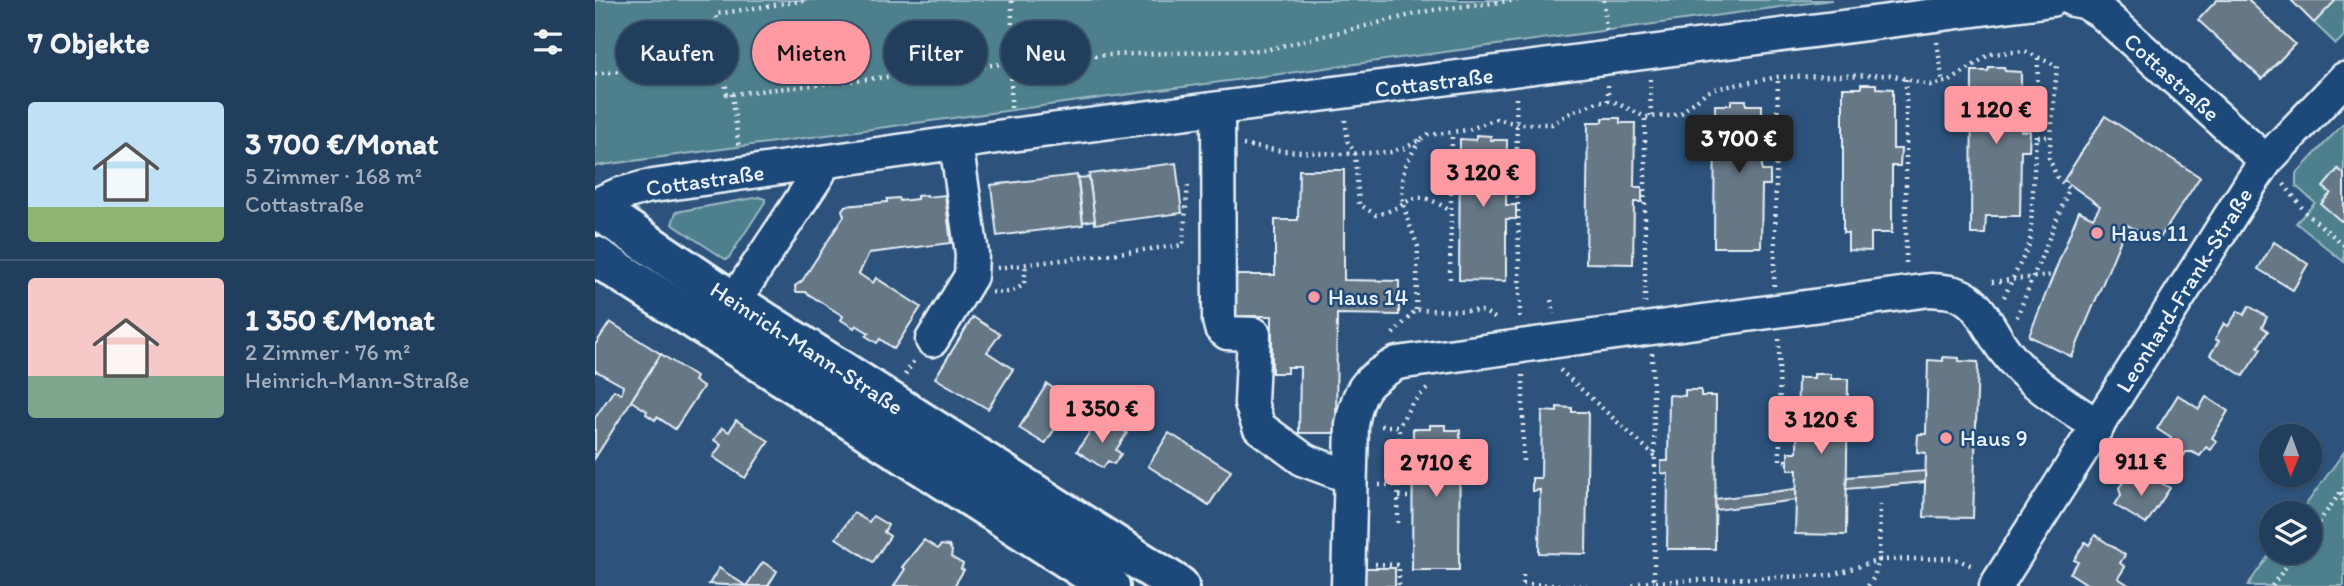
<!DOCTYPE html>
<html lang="de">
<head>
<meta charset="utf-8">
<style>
	body { margin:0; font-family:Itim,sans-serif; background:#2a4563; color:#f1f3f6; height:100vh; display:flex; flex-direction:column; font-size:26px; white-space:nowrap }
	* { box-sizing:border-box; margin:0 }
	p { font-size:23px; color:#a2aebc }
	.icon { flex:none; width:38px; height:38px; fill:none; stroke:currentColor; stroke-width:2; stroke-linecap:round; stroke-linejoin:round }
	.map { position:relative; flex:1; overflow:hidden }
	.panel { display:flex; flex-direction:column; background:#223e5d; width:595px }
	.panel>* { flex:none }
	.top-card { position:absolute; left:21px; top:21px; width:665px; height:63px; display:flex; gap:14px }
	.needle { width:46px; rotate:181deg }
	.fabs { position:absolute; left:1664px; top:424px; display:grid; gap:14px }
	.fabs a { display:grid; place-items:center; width:63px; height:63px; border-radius:50%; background:#223e5d; box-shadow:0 2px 5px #0004,0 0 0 2px #3f5772; font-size:35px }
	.price { position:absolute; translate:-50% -60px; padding:0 16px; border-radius:7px; background:#ff9aa2; color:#111; font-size:23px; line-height:46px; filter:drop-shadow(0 2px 4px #0008) }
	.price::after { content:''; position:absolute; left:50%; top:42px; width:21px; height:16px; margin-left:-10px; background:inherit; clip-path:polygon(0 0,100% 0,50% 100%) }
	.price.current { background:#222; color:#fff }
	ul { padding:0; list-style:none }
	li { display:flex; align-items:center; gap:21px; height:175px; padding:0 28px }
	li+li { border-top:2px solid #3f5772 }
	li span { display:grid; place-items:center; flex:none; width:196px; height:140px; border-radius:7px; color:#555 }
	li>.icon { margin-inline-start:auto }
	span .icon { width:84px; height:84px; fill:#fffc; stroke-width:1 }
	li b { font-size:30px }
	h2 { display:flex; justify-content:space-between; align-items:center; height:84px; padding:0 28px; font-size:30px }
	.tag { padding:0 24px; border-radius:32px; background:#223e5d; box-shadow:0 2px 5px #0004,0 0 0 2px #3f5772; font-size:24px; line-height:63px }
	.tag.current { background:#ff9aa2; color:#111 }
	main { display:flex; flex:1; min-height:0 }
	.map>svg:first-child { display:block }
	.green { fill:#4e808c; stroke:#9bb8c2; stroke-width:2 }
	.building { fill:#667786; stroke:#e8f1f8; stroke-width:2 }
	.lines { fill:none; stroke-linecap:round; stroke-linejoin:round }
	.minor-casing { stroke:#e8f1f8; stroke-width:37 }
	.major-casing { stroke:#e8f1f8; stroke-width:44 }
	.path { stroke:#e8f1f8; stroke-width:4.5; stroke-dasharray:2 5; stroke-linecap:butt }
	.minor { stroke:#1f4a7a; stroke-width:32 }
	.major { stroke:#1f4a7a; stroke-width:38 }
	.poi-dot { fill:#ff9aa2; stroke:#1f4a7a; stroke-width:2.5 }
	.labels { text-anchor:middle; stroke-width:5; stroke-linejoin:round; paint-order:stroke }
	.street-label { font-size:23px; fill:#e8f1f8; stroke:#1f4a7a }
	.poi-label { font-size:23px; fill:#e8f1f8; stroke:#1f4a7a; text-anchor:start }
</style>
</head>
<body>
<main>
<section class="panel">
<h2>7 Objekte<svg class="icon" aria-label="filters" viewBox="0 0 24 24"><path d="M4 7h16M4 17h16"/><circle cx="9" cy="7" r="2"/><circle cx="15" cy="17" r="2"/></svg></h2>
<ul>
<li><span style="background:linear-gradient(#bfe0f5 75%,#8fb573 0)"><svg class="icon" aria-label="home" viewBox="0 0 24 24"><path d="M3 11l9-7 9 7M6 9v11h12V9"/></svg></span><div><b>3 700 €/Monat</b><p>5 Zimmer · 168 m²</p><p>Cottastraße</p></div></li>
<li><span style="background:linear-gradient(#f6c9c9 70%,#7fa58c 0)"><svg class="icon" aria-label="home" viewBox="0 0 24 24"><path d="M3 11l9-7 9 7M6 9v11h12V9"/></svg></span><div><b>1 350 €/Monat</b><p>2 Zimmer · 76 m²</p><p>Heinrich-Mann-Straße</p></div></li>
</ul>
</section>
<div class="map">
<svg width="1749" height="586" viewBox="0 0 1749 586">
	<rect width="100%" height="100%" fill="#2d537c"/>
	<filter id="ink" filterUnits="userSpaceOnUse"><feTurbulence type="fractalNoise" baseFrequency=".0143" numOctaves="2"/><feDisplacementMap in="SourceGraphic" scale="14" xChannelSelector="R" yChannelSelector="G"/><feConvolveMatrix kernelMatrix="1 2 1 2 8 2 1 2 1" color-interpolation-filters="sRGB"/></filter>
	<g filter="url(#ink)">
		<g class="green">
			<path d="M0,0H1237L0,166Z"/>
			<path d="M1739,0H1749V36L1741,44L1718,22Z"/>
			<path d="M1749,123V262L1701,223L1720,203L1701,186V174Z"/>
			<path d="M164,197L170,199V202L133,259H130L77,224L81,212Z"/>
			<path d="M1749,452V586H1652L1677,551H1715V513H1705Z"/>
		</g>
		<g class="building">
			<path d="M1622,0H1653L1700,44L1667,79L1603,20Z"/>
			<path d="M1696,0H1741L1719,23Z"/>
			<path d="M1394,67H1409L1410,71L1426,72V131H1435L1434,150H1426L1425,216H1391L1390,234H1376L1377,71H1393Z"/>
			<path d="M1266,84H1281V88L1298,89V149H1306L1305,166H1297V233H1276V251L1253,250V233H1248V88H1266Z"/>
			<path d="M1136,100H1151V105H1167V171H1175V185H1167L1166,247H1119L1120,105H1136Z"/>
			<path d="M1510,116L1605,177L1563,241L1532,225L1477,357L1434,336L1484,211L1498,218L1505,206L1469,180Z"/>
			<path d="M1008,118H1025V123H1040L1039,187H1047V202H1039L1038,264L991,263L993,122H1008Z"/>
			<path d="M881,135L896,136V140H912L911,205H921V219H911V281L864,280L865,139L881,140Z"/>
			<path d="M581,163L587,213L500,224L494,174Z"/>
			<path d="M1743,169L1749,174V218L1746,221L1726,204L1736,193L1728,187Z"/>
			<path d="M704,170H749V280L804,281V315L742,314L741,433H704L705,367H692V373H677V316H633V275H680V220H703Z"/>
			<path d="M482,175L488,225L402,236L396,185Z"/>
			<path d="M494,177L500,220L488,222L483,178Z"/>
			<path d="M332,195V197L350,195L356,243L274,253L264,274L278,283L281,278L326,307L299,349L285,339L282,343L271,336L274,333L261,325L259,328L246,320L248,316L210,292H201L200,286L207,281L249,216L247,210L250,206L292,202V199L304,198L305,201L322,199V196Z"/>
			<path d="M1679,242L1713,264L1698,290L1663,269Z"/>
			<path d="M1654,306L1672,317L1667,327L1673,331L1663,347L1666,349L1648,376L1615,355L1624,341L1620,339L1629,323L1633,326L1643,311L1649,315Z"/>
			<path d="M378,317L405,334L392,352L418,369L393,409L340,378Z"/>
			<path d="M15,322L66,354L0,458V418L19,390L26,394L27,393L28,386L1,371L0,373V345Z"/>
			<path d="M66,354L101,377L99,381L108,387L80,429L62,417L60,420L51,414L52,411L36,401Z"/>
			<path d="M1348,357L1364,358V361L1383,362L1378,518L1329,517L1331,453L1322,452L1323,434H1331L1333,360L1348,361Z"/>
			<path d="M1219,374H1236V379H1253L1251,535L1200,534L1202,470H1193V452H1202L1203,378H1219Z"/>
			<path d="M452,384L478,401L450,444L424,428Z"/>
			<path d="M1090,390H1106V396H1121L1120,549H1072L1073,474L1066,473V461H1073L1074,395L1090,396Z"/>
			<path d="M1583,395L1604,409L1611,397L1633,411L1617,438L1622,441L1616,450L1611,447L1605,456L1597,452H1591L1588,457L1577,450L1581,443L1575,440L1576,438L1562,429Z"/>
			<path d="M962,407L977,408V412H993L991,554L944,553L945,490L937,491V478H946L947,411L962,412Z"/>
			<path d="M141,420L174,441L150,478L118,457L126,445L119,440L127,428L134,432Z"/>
			<path d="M500,424L514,433L519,425L532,433L521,450L526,454L519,464L513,461L508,468L482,451Z"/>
			<path d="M835,425H850V430H865L864,570H817L818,429H835Z"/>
			<path d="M574,433L636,471L614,505L553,466Z"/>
			<path d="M1330,471V482L1251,489L1252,477Z"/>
			<path d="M1535,477L1549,487L1556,477L1575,488L1551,524L1520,505L1526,495L1524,488L1530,479Z"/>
			<path d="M1201,489V500L1121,510L1120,499Z"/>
			<path d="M259,513L274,522L278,516L293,525L289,532L295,536L278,562L241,538Z"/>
			<path d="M1500,535L1530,555L1525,563L1530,567L1523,578L1535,586H1495L1475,573L1483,562L1479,560L1490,542L1494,545Z"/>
			<path d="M329,540L343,549L346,545L354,546L357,551L356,557L368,564L366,569L369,570L359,586H299L310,569L307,567Z"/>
			<path d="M168,562L182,571L173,586H151Z"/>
			<path d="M124,568L151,586L114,584Z"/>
			<rect x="768" y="568" width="32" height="18"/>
		</g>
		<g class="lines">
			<defs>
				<g id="minor">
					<path d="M1478,0L1489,2L1506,12L1671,161"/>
					<path d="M623,109L624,320L626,328L632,333L659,334L656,403L664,427L709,460L755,477"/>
					<path d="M0,205L22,195L51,187L416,135L1456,0"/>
					<path d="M126,321L224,173L223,163"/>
					<path d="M337,340L376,276L377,254L361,143"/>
					<path d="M753,586L757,425C763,389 771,381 802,363L1335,290C1350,291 1364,291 1376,302C1390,314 1398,336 1410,351C1434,383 1470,404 1503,426"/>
					<path d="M1401,586L1656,183L1671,161L1749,79"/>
				</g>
				<g id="major">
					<path d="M0,208L139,302L584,586"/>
					<path d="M0,256L515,586"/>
				</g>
			</defs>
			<use href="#minor" class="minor-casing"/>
			<use href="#major" class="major-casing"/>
			<g class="path">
				<path d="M1009,0L1011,31"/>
				<path d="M1342,42L1348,83"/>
				<path d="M127,58L132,94H137L416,63L512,55L670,50L837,10L923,0"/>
				<path d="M0,74L127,58L121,14L212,0"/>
				<path d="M1055,79L1056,116"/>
				<path d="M1311,79V267"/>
				<path d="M1013,85V101"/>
				<path d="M137,94L144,149"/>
				<path d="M921,98L925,320"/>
				<path d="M416,108L417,0"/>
				<path d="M750,120L753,142L760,154L764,204L781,215C817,207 815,183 855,211"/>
				<path d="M1441,137L1443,57"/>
				<path d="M648,145L687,151L747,154L796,152L810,148L833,135L873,130L901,119L923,124H957L977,112L1005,101H1018L1050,117L1075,116L1086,113L1110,93L1119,89L1183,77L1295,75L1335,85L1355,81L1395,54L1430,51L1462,66L1454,158L1462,177L1474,189L1421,319"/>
				<path d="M1689,184L1711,213L1749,245"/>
				<path d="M402,268L588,245L593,183"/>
				<path d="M855,279L857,133"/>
				<path d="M1397,282L1458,275"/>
				<path d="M1179,286L1183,77"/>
				<path d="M397,292C410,293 418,293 429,284L431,265"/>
				<path d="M1409,297L1435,243L1441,137H1455"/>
				<path d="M956,300L959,314"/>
				<path d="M1050,303V117"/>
				<path d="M821,310L823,247L812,218L807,196L809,168L825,139"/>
				<path d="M798,334L821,310L888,311L903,320"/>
				<path d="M1184,339L1185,461H1193"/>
				<path d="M1057,353L1060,466L1059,582L1237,575L1284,560"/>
				<path d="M965,370L1060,456"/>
				<path d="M310,375L320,359"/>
				<path d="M786,426H804L817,403L834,387"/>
				<path d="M928,461V374"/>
				<path d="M784,485H804"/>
				<path d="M1746,492L1749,503"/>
				<path d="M804,497H817"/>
				<path d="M1285,504L1284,560L1358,558L1380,567"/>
				<path d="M803,523L804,426"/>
				<path d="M1715,534L1749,488"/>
				<path d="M780,564L804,565V586"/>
				<path d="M928,575V585"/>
				<path d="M928,584L992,586"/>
				<path d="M1038,586L1043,583L1059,582"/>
				<path d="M1273,586L1279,577L1284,560"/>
				<path d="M1677,586L1702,551"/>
			</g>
			<use href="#minor" class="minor"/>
			<use href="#major" class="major"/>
		</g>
	</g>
	<g class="poi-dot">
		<circle cx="1502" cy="233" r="7"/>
		<circle cx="719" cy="297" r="7"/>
		<circle cx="1351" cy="438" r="7"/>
	</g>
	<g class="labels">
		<g class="street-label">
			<text transform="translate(1577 77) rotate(42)" y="8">Cottastraße</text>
			<text transform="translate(839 82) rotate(-7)" y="8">Cottastraße</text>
			<text transform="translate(110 180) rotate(-8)" y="8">Cottastraße</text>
			<text transform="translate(1589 290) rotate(-58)" y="8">Leonhard-Frank-Straße</text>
			<text transform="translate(212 348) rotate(33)" y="8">Heinrich-Mann-Straße</text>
		</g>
		<g class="poi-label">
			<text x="1516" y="241">Haus 11</text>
			<text x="733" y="305">Haus 14</text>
			<text x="1365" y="446">Haus 9</text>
		</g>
	</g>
</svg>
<div class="fabs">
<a><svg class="needle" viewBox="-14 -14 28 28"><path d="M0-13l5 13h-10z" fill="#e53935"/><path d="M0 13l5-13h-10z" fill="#a2aebc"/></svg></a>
<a><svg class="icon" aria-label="layers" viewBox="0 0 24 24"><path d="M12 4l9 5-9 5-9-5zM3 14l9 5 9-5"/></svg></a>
</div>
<b class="price" style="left:1401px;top:146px">1 120 €</b>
<b class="price current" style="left:1144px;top:175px">3 700 €</b>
<b class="price" style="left:888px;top:209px">3 120 €</b>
<b class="price" style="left:507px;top:445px">1 350 €</b>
<b class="price" style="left:1226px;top:456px">3 120 €</b>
<b class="price" style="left:1546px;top:498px">911 €</b>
<b class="price" style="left:841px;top:499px">2 710 €</b>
<div class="top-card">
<a class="tag">Kaufen</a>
<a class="tag current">Mieten</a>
<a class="tag">Filter</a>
<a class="tag">Neu</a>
</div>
</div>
</main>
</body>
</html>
